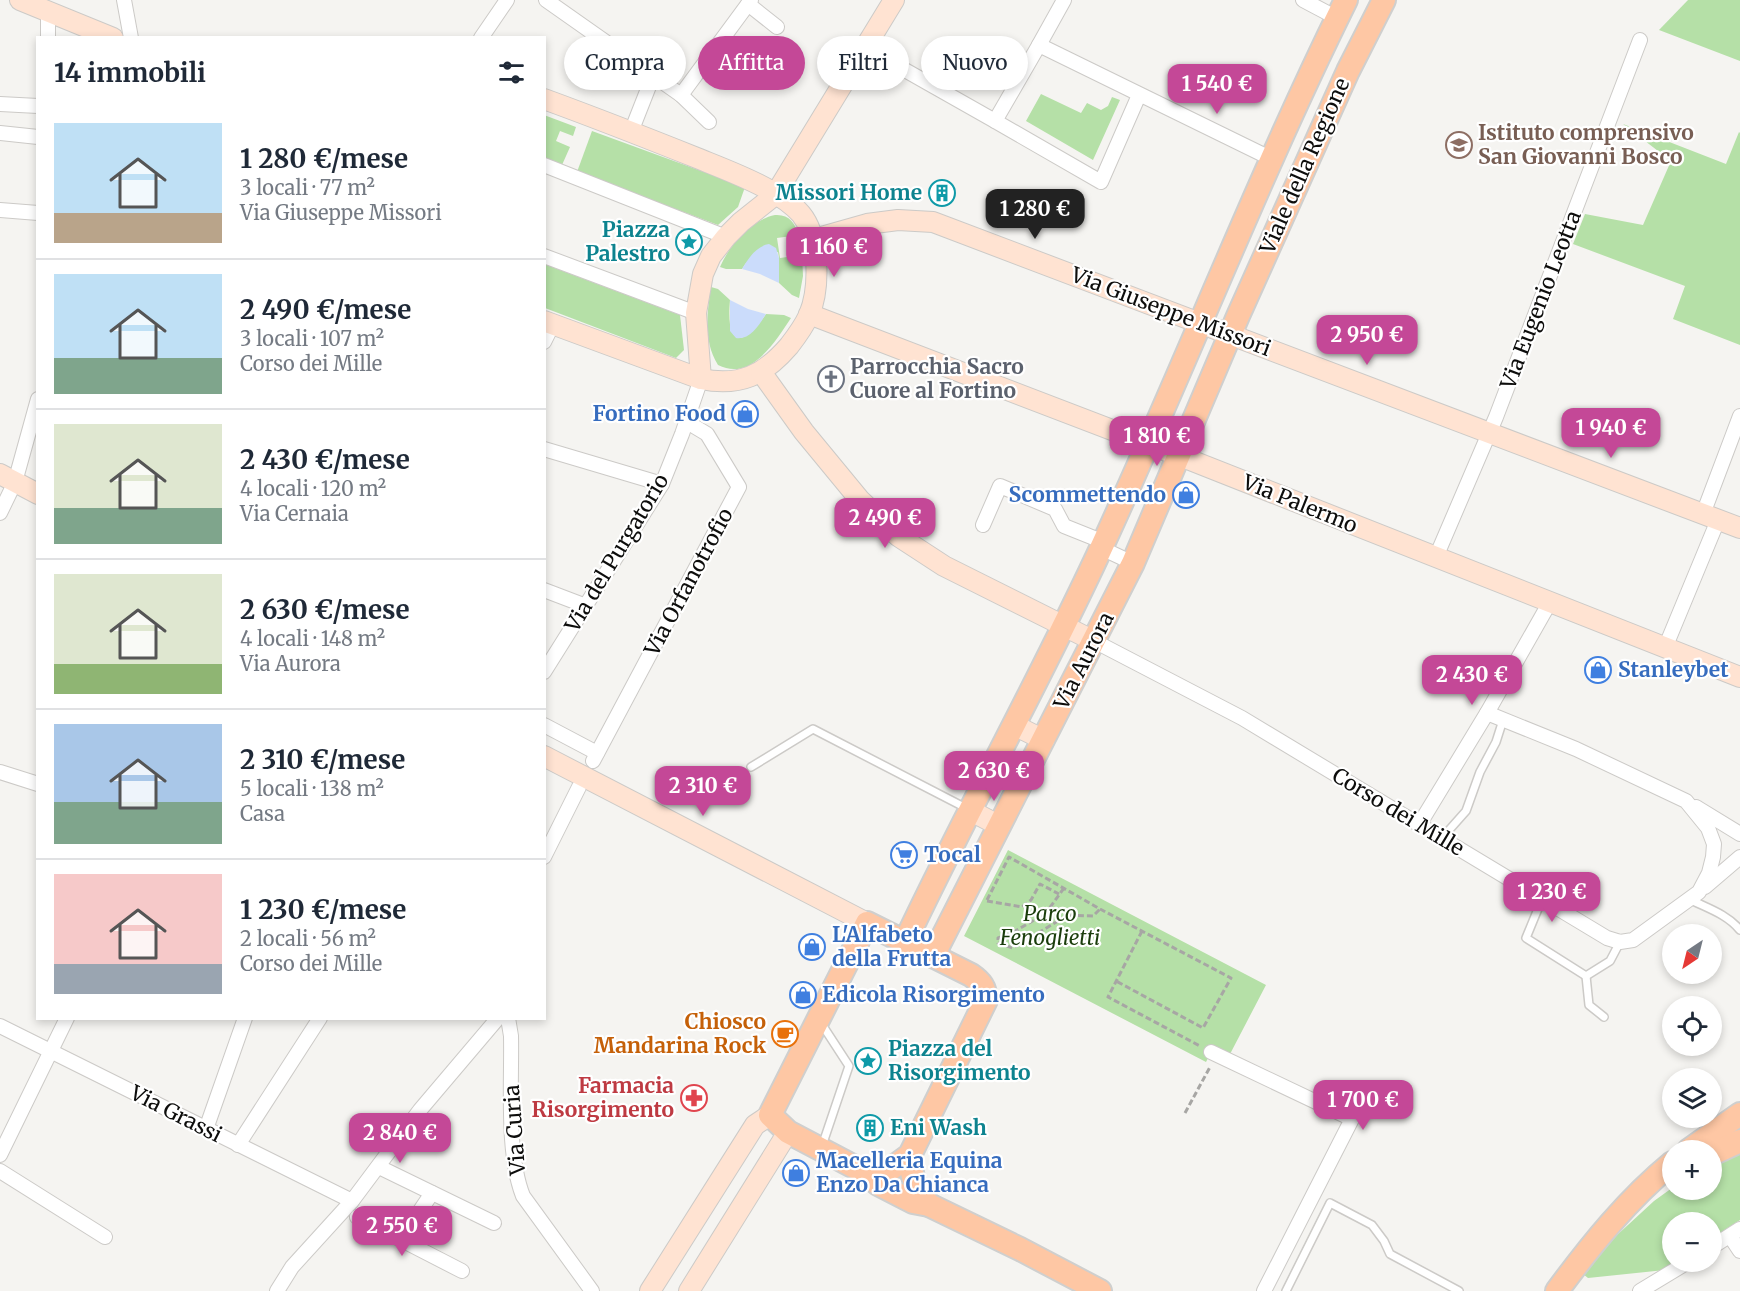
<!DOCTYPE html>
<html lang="it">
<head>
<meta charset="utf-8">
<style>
	body { margin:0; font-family:Merriweather,serif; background:#f2f2f3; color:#1f2937; height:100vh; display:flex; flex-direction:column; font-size:22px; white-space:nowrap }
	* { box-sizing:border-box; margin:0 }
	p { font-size:20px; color:#747a83 }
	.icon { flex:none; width:33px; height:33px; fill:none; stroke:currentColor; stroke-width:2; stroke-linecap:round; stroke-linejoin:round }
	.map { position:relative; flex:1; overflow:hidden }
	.drawer { position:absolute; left:36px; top:36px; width:510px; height:984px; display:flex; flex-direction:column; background:#fff; border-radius:0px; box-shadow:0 3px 9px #0003 }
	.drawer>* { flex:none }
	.banner { position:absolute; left:564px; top:36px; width:570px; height:54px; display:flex; gap:12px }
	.needle { width:39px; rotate:215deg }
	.controls { position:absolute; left:1662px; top:924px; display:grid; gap:12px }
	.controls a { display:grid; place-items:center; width:60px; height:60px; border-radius:50%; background:#fff; box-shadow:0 3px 9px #0003; font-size:30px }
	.price { position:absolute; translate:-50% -51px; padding:0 14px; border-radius:12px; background:#c44897; color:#fff; font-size:20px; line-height:39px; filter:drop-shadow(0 2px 3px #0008) }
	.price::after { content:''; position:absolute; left:50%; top:36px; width:18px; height:14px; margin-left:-9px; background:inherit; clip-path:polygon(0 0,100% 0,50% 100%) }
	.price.current { background:#222; color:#fff }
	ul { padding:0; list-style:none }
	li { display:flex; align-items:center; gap:18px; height:150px; padding:0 18px }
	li+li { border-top:2px solid #e0e1e3 }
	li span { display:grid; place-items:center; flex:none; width:168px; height:120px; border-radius:0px; color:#555 }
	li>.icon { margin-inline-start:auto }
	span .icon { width:72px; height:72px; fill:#fffc; stroke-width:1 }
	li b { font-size:26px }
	h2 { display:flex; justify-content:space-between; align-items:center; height:72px; padding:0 18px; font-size:26px }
	.tag { padding:0 21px; border-radius:27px; background:#fff; box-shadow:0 3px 9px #0003; font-size:21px; line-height:54px }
	.tag.current { background:#c44897; color:#fff }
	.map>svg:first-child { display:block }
	.green { fill:#b5e0a7 }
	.water { fill:#cbdcfb }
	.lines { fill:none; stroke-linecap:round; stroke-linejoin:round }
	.lane-casing { stroke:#cccac7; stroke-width:10 }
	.street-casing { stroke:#cccac7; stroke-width:16 }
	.secondary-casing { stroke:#cccac7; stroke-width:22 }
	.primary-casing { stroke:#cfcfce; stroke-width:26 }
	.path { stroke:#a7a6a4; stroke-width:3; stroke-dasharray:6 3; stroke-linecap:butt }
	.lane { stroke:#fff; stroke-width:7 }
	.street { stroke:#fff; stroke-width:14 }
	.secondary { stroke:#ffe3d2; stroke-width:20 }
	.primary { stroke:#fec7a4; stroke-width:22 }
	.labels { text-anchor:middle; stroke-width:4.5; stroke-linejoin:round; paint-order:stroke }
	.education-label { font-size:21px; font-weight:bold; fill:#785e54; stroke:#fff; text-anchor:start }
	.street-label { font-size:21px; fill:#0d0d0c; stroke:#fff }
	.culture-label { font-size:21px; font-weight:bold; fill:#0d838f; stroke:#fff; text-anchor:end }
	.worship-label { font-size:21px; font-weight:bold; fill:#5b616d; stroke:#fff; text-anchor:start }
	.shop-label { font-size:21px; font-weight:bold; fill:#366cbe; stroke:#fff; text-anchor:start }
	.park-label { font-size:21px; font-style:italic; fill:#1a3d0b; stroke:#fff }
	.food-label { font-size:21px; font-weight:bold; fill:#c56008; stroke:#fff; text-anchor:end }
	.health-label { font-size:21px; font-weight:bold; fill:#be3a42; stroke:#fff; text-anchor:end }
</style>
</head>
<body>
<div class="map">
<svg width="1740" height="1291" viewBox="0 0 1740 1291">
	<rect width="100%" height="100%" fill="#f5f4f1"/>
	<g class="green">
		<path d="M1688,0H1740V61L1659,30Z"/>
		<path d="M1041,94L1081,113L1087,103L1101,110L1108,106L1112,97L1120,100L1093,160L1026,121Z"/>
		<path d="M544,115L576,127L573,136L560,131L556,141L570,147L562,165L545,158Z"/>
		<path d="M1623,124L1726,164L1739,132L1740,133V345L1673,319L1685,286L1573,244L1585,214L1643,225L1671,161Z"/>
		<path d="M592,131L745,187L738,207L718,225L577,172Z"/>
		<path d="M775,215C789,214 795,223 799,235L777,238L780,258L802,255L803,276L799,298L792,295L779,283V258L778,252L746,263L742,269H726L720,267C730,244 751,220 775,215Z"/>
		<path d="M544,264L680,315L684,350L676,358L545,308Z"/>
		<path d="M711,287L718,289L730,300C726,343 740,352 766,314L784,315L791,318C775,342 751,382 718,365C703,341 707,313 711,287Z"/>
		<path d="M1008,850L1266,985L1229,1056L1213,1048L1206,1062L964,936Z"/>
		<path d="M1740,1152V1220L1712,1238V1222H1672V1262H1677L1665,1270L1588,1278L1583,1274L1616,1236L1654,1201L1672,1188L1712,1190V1165Z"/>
	</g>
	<g class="water">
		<path d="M769,244L776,248L779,258V283L760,274L742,269C748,259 756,246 769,244Z"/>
		<path d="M730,300L748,309L766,314C759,325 750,340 736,338L730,331Z"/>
	</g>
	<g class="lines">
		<defs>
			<g id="lane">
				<path d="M751,767L813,729L966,808"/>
				<path d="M1442,838L1466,811L1480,772L1496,742L1503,720"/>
				<path d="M1542,899L1526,938L1586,976L1610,961L1620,942"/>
				<path d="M1689,899C1707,908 1727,914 1740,930"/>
				<path d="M1586,976L1589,1005L1604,1017"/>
				<path d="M821,1023L849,1066L822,1146"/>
				<path d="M1286,1291L1330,1203L1372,1225L1384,1241L1390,1254L1459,1291"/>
			</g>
			<g id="street">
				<path d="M124,0L131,38"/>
				<path d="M546,0L681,95L709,122"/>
				<path d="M1303,0L1337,18"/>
				<path d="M748,4L777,27"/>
				<path d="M48,11V38"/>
				<path d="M481,38L507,0"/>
				<path d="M1039,45L1064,0"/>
				<path d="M866,48L995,121"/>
				<path d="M681,95L751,0"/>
				<path d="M1139,95L1101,182L995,121L1039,45L1272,159"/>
				<path d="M0,104L38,106"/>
				<path d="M631,132L653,76"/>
				<path d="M0,133L38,137"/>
				<path d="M544,165L726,237"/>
				<path d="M0,210L38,213"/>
				<path d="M544,256L696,313"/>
				<path d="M544,342L553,324"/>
				<path d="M544,449L662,484"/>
				<path d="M0,513L15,482L38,399"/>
				<path d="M1703,514L1740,416"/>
				<path d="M983,525L1000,486L1055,509L1064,526L1104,542"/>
				<path d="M1101,548L1133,563"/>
				<path d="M1436,557L1496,417L1640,40"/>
				<path d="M544,590L586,606"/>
				<path d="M1094,641L1242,718L1607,938L1620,942L1633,940L1699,892L1709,873L1713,857L1714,844L1708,828L1686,801L1576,749L1487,713"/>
				<path d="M1665,648L1718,520"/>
				<path d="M544,672L662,484L682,434L701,379"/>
				<path d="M544,725L597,753"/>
				<path d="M593,761L739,487L707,434L687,422"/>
				<path d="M0,772L38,784"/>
				<path d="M1696,807L1740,834"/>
				<path d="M1419,825L1487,713L1550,602"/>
				<path d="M544,857L579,787"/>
				<path d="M1705,887L1740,857"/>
				<path d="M508,1018L511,1036C512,1083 506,1153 523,1196L592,1291"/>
				<path d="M0,1026L352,1201"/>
				<path d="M1211,1052L1352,1119L1264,1291"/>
				<path d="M206,1129L245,1018"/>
				<path d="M238,1145L320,1018"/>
				<path d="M0,1155L67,1018"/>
				<path d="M379,1167L494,1223"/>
				<path d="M0,1171L105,1237"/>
				<path d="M357,1217L462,1271"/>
				<path d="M1730,1236L1740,1251"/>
				<path d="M401,1239L432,1193"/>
				<path d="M1712,1247L1740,1229"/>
				<path d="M277,1291L292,1267L352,1201L420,1110L498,1018"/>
				<path d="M1640,1291L1688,1262"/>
			</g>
			<g id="secondary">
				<path d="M20,0L113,38"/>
				<path d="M544,99C596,118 647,138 697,158C729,171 779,189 801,214C820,237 820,289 809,315C804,326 796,337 789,346C764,375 740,387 701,379L544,321"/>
				<path d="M814,239L867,224L898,220L933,222L1740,528"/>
				<path d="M809,314L1180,456L1740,677"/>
				<path d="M761,372L804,432L860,500L898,536L944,566L1094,641"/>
				<path d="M701,379L696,313L703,274L711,256L726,237L741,222L775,195L894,0"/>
				<path d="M0,474L38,494"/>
				<path d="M1014,725L1044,740"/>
				<path d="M544,756L867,923"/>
				<path d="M971,811L1000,826"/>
				<path d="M650,1291L755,1125L770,1115"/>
				<path d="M689,1291L788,1132"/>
			</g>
			<g id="primary">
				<path d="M905,942C968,808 1041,679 1103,544C1186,364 1258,178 1346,0"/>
				<path d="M933,956L1133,563L1238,316L1348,71L1384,0"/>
				<path d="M1689,1150L1740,1114"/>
				<path d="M1712,1154L1740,1141"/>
				<path d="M910,1155C911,1179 915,1186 929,1205"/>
				<path d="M864,1172L888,1171L910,1155L986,1000C985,987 981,982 971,975L867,923L770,1115L788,1132L864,1172L878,1184L913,1202L929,1205L1020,1249L1100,1291"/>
				<path d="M1557,1291C1591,1245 1628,1199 1672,1163"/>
			</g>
		</defs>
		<use href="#lane" class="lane-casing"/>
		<use href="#street" class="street-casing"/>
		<use href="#secondary" class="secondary-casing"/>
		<use href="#primary" class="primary-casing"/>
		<g class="path">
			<path d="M1064,888L1046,913L1012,933L998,938V943L1013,948L1068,915L1093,916L1100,909"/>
			<path d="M987,900L1009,857L1100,909L1231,978L1203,1028L1116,981"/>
			<path d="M987,901L1022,907L1031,900L1040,884L1059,894"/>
			<path d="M1142,931L1108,997L1200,1046"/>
			<path d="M1185,1113L1210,1067"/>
		</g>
		<use href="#lane" class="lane"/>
		<use href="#street" class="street"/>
		<use href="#secondary" class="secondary"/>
		<use href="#primary" class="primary"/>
	</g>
	<defs>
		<symbol id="school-ring" viewBox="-11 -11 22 22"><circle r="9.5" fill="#fff" stroke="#8d6e63" stroke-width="1.5"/><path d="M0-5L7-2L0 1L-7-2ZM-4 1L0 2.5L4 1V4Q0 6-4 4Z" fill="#8d6e63"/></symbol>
		<symbol id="building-ring" viewBox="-11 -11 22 22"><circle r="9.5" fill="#fff" stroke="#0f9aa8" stroke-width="1.5"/><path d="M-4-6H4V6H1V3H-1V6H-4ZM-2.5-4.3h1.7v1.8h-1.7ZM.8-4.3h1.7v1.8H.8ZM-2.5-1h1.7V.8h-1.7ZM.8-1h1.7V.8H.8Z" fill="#0f9aa8"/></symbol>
		<symbol id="sight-ring" viewBox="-11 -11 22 22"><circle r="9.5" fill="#fff" stroke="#0f9aa8" stroke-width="1.5"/><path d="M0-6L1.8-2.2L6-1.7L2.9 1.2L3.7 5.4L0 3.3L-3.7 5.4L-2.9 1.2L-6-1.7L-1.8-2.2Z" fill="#0f9aa8"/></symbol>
		<symbol id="church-ring" viewBox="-11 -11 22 22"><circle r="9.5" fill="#fff" stroke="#6b7280" stroke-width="1.5"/><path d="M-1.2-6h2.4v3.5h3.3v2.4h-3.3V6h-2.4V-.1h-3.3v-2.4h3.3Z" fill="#6b7280"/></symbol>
		<symbol id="shop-ring" viewBox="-11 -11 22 22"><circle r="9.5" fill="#fff" stroke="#3f7fe0" stroke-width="1.5"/><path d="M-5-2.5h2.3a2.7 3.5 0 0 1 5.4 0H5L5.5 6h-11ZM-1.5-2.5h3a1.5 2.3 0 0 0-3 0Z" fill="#3f7fe0"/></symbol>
		<symbol id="supermarket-ring" viewBox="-11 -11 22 22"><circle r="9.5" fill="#fff" stroke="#3f7fe0" stroke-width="1.5"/><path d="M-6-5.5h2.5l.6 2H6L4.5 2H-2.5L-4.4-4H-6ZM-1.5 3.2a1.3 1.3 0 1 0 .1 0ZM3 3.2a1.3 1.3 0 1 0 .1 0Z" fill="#3f7fe0"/></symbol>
		<symbol id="cafe-ring" viewBox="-11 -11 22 22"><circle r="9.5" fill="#fff" stroke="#e8710a" stroke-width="1.5"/><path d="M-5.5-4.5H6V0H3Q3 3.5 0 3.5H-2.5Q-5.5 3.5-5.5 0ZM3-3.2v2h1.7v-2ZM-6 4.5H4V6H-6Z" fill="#e8710a"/></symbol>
		<symbol id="pharmacy-ring" viewBox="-11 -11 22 22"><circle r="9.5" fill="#fff" stroke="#e0444e" stroke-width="1.5"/><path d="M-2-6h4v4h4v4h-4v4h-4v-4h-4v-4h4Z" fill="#e0444e"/></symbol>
	</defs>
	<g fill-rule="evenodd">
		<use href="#school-ring" x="1444" y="130" width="30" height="30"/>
		<use href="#building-ring" x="927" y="178" width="30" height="30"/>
		<use href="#sight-ring" x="674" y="227" width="30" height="30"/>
		<use href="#church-ring" x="816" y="364" width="30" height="30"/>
		<use href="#shop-ring" x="730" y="399" width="30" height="30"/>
		<use href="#shop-ring" x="1171" y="480" width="30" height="30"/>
		<use href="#shop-ring" x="1583" y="655" width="30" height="30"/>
		<use href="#supermarket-ring" x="889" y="840" width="30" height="30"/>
		<use href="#shop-ring" x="797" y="932" width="30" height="30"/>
		<use href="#shop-ring" x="788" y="980" width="30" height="30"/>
		<use href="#cafe-ring" x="770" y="1019" width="30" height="30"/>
		<use href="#sight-ring" x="853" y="1046" width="30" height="30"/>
		<use href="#pharmacy-ring" x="679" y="1083" width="30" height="30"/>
		<use href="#building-ring" x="855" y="1113" width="30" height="30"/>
		<use href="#shop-ring" x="781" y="1158" width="30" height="30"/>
	</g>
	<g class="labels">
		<g class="education-label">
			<text x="1478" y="140">Istituto comprensivo<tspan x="1478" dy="24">San Giovanni Bosco</tspan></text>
		</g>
		<g class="street-label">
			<text transform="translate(1305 166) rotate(-66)" y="7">Viale della Regione</text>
			<text transform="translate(1541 300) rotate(-69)" y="7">Via Eugenio Leotta</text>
			<text transform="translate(1171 312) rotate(21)" y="7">Via Giuseppe Missori</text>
			<text transform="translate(1300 504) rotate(22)" y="7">Via Palermo</text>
			<text transform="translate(617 553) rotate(-59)" y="7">Via del Purgatorio</text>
			<text transform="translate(689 582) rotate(-62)" y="7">Via Orfanotrofio</text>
			<text transform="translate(1084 661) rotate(-63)" y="7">Via Aurora</text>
			<text transform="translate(1398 812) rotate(31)" y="7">Corso dei Mille</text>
			<text transform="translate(176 1114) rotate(27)" y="7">Via Grassi</text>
			<text transform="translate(515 1130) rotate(-94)" y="7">Via Curia</text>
		</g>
		<g class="culture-label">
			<text x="922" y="200">Missori Home</text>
			<text x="670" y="237">Piazza<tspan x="670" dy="24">Palestro</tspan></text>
			<text x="888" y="1056" text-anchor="start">Piazza del<tspan x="888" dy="24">Risorgimento</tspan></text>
			<text x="890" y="1135" text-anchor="start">Eni Wash</text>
		</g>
		<g class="worship-label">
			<text x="850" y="374">Parrocchia Sacro<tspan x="850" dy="24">Cuore al Fortino</tspan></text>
		</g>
		<g class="shop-label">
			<text x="726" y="421" text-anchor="end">Fortino Food</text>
			<text x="1166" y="502" text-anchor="end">Scommettendo</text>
			<text x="1618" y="677">Stanleybet</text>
			<text x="924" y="862">Tocal</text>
			<text x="832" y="942">L'Alfabeto<tspan x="832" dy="24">della Frutta</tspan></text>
			<text x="822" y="1002">Edicola Risorgimento</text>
			<text x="816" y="1168">Macelleria Equina<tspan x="816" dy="24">Enzo Da Chianca</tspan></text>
		</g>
		<g class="park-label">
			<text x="1050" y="921">Parco<tspan x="1050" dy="24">Fenoglietti</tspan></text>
		</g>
		<g class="food-label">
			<text x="766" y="1029">Chiosco<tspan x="766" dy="24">Mandarina Rock</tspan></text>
		</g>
		<g class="health-label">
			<text x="674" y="1093">Farmacia<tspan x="674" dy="24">Risorgimento</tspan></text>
		</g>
	</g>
</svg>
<div class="controls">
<a><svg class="needle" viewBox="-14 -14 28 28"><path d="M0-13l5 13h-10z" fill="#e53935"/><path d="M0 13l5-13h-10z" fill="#747a83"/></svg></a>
<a><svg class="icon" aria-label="locate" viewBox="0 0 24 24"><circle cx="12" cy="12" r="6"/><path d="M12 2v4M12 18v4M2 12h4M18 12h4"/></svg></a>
<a><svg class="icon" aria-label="layers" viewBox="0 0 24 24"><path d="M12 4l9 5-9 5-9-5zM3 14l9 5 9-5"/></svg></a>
<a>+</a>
<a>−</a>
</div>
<b class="price" style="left:1217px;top:115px">1 540 €</b>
<b class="price current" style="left:1035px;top:240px">1 280 €</b>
<b class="price" style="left:834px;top:278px">1 160 €</b>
<b class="price" style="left:1367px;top:366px">2 950 €</b>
<b class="price" style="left:1611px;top:459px">1 940 €</b>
<b class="price" style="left:1157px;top:467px">1 810 €</b>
<b class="price" style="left:885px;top:549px">2 490 €</b>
<b class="price" style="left:1472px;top:706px">2 430 €</b>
<b class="price" style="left:994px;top:802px">2 630 €</b>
<b class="price" style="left:703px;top:817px">2 310 €</b>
<b class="price" style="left:1552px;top:923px">1 230 €</b>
<b class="price" style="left:1363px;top:1131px">1 700 €</b>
<b class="price" style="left:400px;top:1164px">2 840 €</b>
<b class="price" style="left:402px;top:1257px">2 550 €</b>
<div class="banner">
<a class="tag">Compra</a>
<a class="tag current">Affitta</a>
<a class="tag">Filtri</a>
<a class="tag">Nuovo</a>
</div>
<section class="drawer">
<h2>14 immobili<svg class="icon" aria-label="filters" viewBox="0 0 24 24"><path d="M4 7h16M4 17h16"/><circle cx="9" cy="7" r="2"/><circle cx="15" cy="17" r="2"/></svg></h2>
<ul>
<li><span style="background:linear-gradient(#bfe0f5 75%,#b9a48a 0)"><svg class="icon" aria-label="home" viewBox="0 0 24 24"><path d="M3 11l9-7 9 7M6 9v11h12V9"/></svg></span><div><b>1 280 €/mese</b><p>3 locali · 77 m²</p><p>Via Giuseppe Missori</p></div></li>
<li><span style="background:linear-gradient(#bfe0f5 70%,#7fa58c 0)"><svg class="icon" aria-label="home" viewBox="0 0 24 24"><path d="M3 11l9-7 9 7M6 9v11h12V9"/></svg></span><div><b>2 490 €/mese</b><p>3 locali · 107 m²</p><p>Corso dei Mille</p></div></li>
<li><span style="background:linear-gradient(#dfe7d0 70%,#7fa58c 0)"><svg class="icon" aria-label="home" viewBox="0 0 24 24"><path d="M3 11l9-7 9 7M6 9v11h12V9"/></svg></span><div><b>2 430 €/mese</b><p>4 locali · 120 m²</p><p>Via Cernaia</p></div></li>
<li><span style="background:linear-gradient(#dfe7d0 75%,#8fb573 0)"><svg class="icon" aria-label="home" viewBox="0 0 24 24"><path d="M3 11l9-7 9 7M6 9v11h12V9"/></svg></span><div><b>2 630 €/mese</b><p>4 locali · 148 m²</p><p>Via Aurora</p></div></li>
<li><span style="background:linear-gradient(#a9c7e8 65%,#7fa58c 0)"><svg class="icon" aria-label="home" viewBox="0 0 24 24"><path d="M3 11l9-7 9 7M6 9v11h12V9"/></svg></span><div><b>2 310 €/mese</b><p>5 locali · 138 m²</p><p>Casa</p></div></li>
<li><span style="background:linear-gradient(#f6c9c9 75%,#9aa5b1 0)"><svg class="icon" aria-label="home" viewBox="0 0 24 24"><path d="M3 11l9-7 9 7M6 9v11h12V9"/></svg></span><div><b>1 230 €/mese</b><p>2 locali · 56 m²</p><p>Corso dei Mille</p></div></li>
</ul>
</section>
</div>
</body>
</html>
